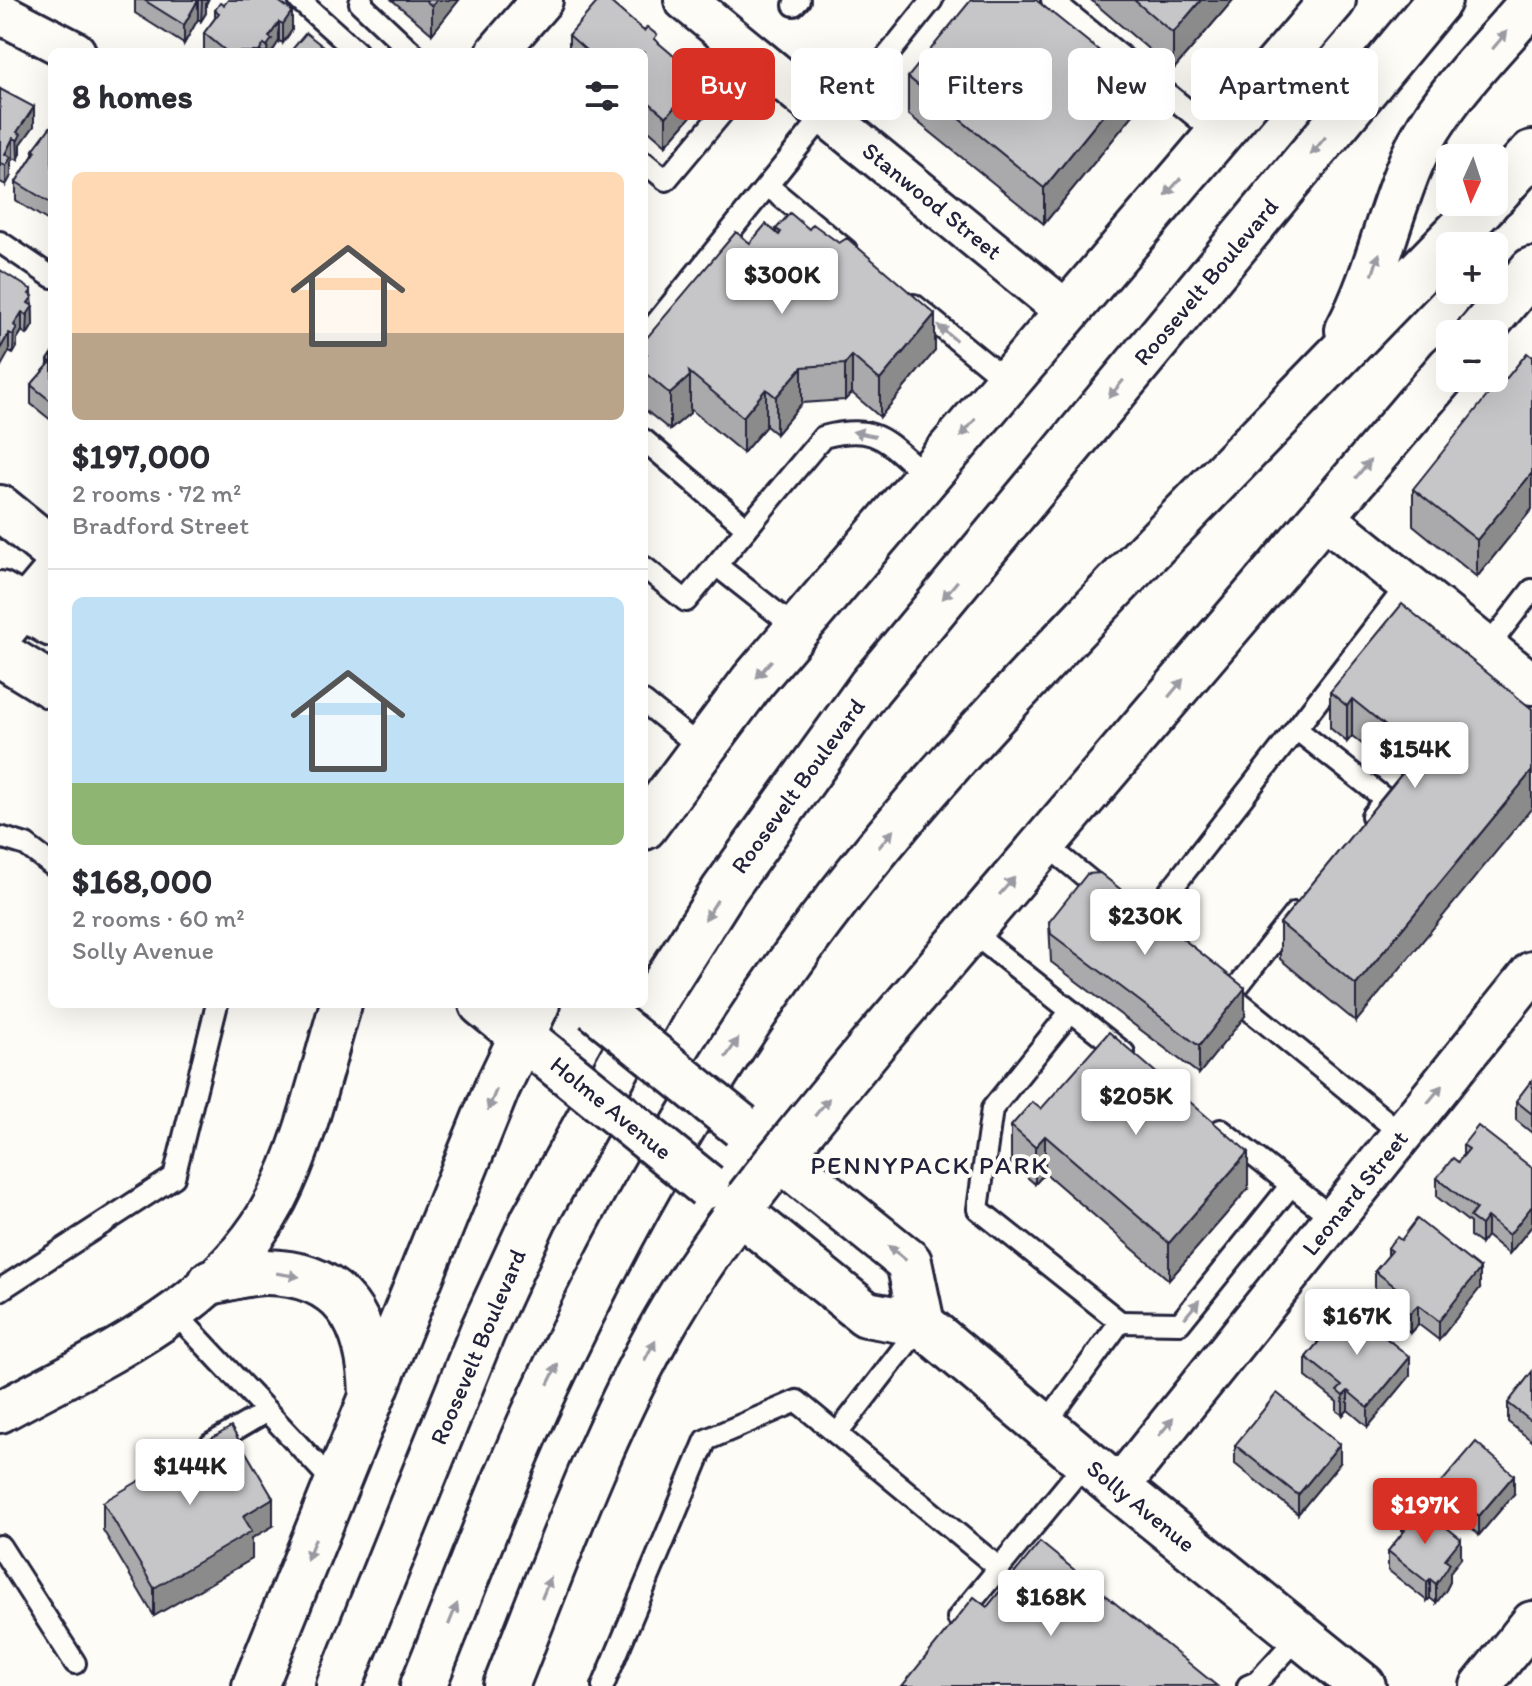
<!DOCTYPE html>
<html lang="en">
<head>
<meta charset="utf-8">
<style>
	body { margin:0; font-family:Itim,sans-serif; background:#f2f2f3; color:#2b2b33; height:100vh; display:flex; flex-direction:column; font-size:30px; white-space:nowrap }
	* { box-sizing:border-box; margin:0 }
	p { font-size:26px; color:#7c7c81 }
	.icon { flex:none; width:44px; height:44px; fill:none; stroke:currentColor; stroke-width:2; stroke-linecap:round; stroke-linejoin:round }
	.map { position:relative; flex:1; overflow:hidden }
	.drawer { position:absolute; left:48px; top:48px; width:600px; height:960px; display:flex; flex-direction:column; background:#fff; border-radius:12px; box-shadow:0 8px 32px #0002 }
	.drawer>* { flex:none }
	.top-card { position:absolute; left:672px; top:48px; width:740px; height:72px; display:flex; gap:16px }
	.needle { width:52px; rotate:183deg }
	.controls { position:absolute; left:1436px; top:144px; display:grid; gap:16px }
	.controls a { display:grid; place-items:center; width:72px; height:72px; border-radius:12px; background:#fff; box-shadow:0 8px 32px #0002; font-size:40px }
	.price { position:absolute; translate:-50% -68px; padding:0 18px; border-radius:8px; background:#fff; color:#222; font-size:26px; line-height:52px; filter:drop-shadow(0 2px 4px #0008) }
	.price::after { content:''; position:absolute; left:50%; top:48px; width:24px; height:18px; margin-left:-12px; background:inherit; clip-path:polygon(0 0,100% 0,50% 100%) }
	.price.active { background:#d93025; color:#fff }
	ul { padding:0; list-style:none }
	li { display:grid; align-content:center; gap:16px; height:424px; padding:0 24px }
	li+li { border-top:2px solid #e1e1e2 }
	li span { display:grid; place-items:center; height:248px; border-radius:12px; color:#555 }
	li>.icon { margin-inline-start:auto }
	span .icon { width:144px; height:144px; fill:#fffc; stroke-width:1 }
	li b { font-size:34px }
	h2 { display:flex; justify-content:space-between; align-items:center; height:96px; padding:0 24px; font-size:34px }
	.tag { padding:0 28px; border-radius:12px; background:#fff; box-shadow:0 8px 32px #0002; font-size:28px; line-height:72px }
	.tag.active { background:#d93025; color:#fff }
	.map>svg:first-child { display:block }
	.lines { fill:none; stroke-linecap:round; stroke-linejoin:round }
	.service-casing { stroke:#22223b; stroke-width:26 }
	.minor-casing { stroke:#22223b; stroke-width:46 }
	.tertiary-casing { stroke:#22223b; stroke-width:50 }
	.secondary-casing { stroke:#22223b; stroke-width:50 }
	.trunk-casing { stroke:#22223b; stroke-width:50 }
	.service { stroke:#fdfcf7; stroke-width:20 }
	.minor { stroke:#fdfcf7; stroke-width:40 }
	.tertiary { stroke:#fdfcf7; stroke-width:44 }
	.secondary { stroke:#fdfcf7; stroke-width:44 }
	.trunk { stroke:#fdfcf7; stroke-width:44 }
	.secondary-bridge-casing { stroke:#22223b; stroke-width:50; stroke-linecap:butt }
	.secondary-bridge { stroke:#fdfcf7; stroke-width:44 }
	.wall { fill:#aaaaac; stroke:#22223b; stroke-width:2 }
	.shaded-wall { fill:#8b8b8c; stroke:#22223b; stroke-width:2 }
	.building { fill:#c6c6c8; stroke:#22223b; stroke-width:2 }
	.oneway { fill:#9a9aa2 }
	.labels { text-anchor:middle; stroke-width:8; stroke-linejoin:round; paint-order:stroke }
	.street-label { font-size:24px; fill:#22223b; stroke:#fdfcf7 }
	.neighbourhood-label { font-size:26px; letter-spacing:2px; fill:#22223b; stroke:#fdfcf7 }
</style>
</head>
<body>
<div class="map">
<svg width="1532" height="1686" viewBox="0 0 1532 1686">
	<rect width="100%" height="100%" fill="#fdfcf7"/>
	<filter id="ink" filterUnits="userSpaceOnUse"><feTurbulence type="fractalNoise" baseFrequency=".0125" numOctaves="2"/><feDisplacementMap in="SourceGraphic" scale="16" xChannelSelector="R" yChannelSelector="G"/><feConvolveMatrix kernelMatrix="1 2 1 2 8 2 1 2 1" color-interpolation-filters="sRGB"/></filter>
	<g filter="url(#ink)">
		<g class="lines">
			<defs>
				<g id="service">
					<path d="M299,0L357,52"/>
					<path d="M362,0L360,3L412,52"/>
					<path d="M1052,0L1218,135"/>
					<path d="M794,5L799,0"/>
					<path d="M644,162L666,180L763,64"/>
					<path d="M768,186L846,250"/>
					<path d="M0,242L52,277"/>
					<path d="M914,305L1008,382"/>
					<path d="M644,338L825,114L860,90L932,0"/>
					<path d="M644,440L747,528"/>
					<path d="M716,565L797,629"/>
					<path d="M644,567L686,601L823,437C879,422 886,443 927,476"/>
					<path d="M1487,648L1532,590"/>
					<path d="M644,702L701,748"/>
					<path d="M1296,729L1408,584"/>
					<path d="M0,837L26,845L52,865"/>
					<path d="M1044,843L1104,892"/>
					<path d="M1144,924L1296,729L1385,799L1372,816"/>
					<path d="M969,930L1071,1011L992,1109L978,1209L1120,1322L1044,1426"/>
					<path d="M1225,990L1402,1134"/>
					<path d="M1231,995L1295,913"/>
					<path d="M1071,1011L1124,1053"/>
					<path d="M1221,1130L1334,1219"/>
					<path d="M0,1290L174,1177L217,1004"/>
					<path d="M175,1313L336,1485"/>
					<path d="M1120,1322L1180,1323L1291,1185"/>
					<path d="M837,1434L922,1324"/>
					<path d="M211,1444L267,1411"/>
					<path d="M0,1546L75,1663"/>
					<path d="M958,1618L1087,1461"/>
					<path d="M603,1686L706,1440L797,1401L999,1568"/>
					<path d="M1248,1686L1257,1682L1300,1635"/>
				</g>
				<g id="minor">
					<path d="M685,0L1067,312"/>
					<path d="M0,13L75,52"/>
					<path d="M497,52L542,0"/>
					<path d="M1323,516L1532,684"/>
					<path d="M0,636L52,574"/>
					<path d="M0,1412C100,1357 220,1308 276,1200C307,1140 321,1069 341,1004"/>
					<path d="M1118,1488L1532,972"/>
					<path d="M1481,1686L1532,1622"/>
				</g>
				<g id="tertiary">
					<path d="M780,1158L909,1262L922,1324"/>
					<path d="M740,1212L866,1314L922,1324L1118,1488L1363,1686"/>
				</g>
				<g id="secondary">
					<path d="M0,508L52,550"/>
					<path d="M0,594L52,624"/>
					<path d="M0,654L52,686"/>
					<path d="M482,1004L560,1067"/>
				</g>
				<g id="trunk">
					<path d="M1494,195L1532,153"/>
					<path d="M1348,330C1377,276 1388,214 1413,158C1439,99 1491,51 1532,2"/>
					<path d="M1478,334L1532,270"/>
					<path d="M644,827L753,681L1333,0"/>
					<path d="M211,1282C229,1278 248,1272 266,1272C344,1273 370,1323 372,1395"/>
					<path d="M255,1686L497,1088L537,1004"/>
					<path d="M339,1686L483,1330L534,1219L658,994L724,890L870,687L1439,0"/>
					<path d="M423,1686C464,1586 501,1484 547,1386C615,1240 693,1099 786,968C892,818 1019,687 1145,555C1259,438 1373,320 1487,202"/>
					<path d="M506,1686C553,1568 596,1447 657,1336C715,1230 797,1137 873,1044L1450,367"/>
				</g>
			</defs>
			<use href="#service" class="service-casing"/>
			<use href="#minor" class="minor-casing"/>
			<use href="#tertiary" class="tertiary-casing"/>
			<use href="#secondary" class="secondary-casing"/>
			<use href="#trunk" class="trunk-casing"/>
			<use href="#service" class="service"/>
			<use href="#minor" class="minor"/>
			<use href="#tertiary" class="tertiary"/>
			<use href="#secondary" class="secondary"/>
			<use href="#trunk" class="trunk"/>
			<defs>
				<g id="secondary-bridge">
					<path d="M595,1008L741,1126"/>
					<path d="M560,1067L707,1186"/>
				</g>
			</defs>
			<use href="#secondary-bridge" class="secondary-bridge-casing"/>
			<use href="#secondary-bridge" class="secondary-bridge"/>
		</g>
		<g class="wall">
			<path d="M135,0H208L206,4V13L201,21L198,19L184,44L135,13Z"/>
			<path d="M277,0L292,30L283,43L279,41L272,52H204V33L215,18V10L224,5Z"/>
			<path d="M392,0H459L432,34Z"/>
			<path d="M1091,0H1233L1173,70Z"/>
			<path d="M644,31L657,41L700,106L666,145L644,126V52H569V35Z"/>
			<path d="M908,77L1133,115L1044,224L908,114Z"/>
			<path d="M0,89L34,126L21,144V153L18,160L13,158L11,163V176L6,185L0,182Z"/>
			<path d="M52,125V223L16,201V182L33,155V150Z"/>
			<path d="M776,229L935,351L880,417L852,393L845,400L802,403L776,434L766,426L743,453L690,409V413L670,430L644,409V341L750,243L776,233Z"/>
			<path d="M0,270L32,295L33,325L27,335L22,331L17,339V347L13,354L9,352Z"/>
			<path d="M52,354V421L31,404V385L48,366V360Z"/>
			<path d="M1532,357V509L1477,577L1413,525V489L1506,379Z"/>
			<path d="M1330,692L1532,709L1356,1022L1280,959V923L1401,775L1352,736L1347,742L1330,728Z"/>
			<path d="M1049,922L1245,1016L1199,1074L1051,962Z"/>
			<path d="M1532,1080V1133L1516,1120V1101Z"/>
			<path d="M1041,1109L1248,1189L1169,1280L1045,1173L1035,1184L1011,1163V1126Z"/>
			<path d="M1463,1145L1532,1168V1226L1509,1254L1487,1236L1481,1244L1470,1236V1223L1437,1197V1178L1458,1162L1463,1156Z"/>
			<path d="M1388,1248L1480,1288L1439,1340L1418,1324L1410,1333L1396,1321V1306L1375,1290V1271L1388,1256Z"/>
			<path d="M1331,1327L1391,1341L1410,1376L1368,1427L1348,1410L1343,1415L1337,1411V1402L1306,1377V1357L1317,1344V1336Z"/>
			<path d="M1532,1372V1441L1508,1422V1403Z"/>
			<path d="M1235,1445L1340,1463L1298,1514L1235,1464Z"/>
			<path d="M1440,1484L1514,1494L1479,1535L1440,1503Z"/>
			<path d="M103,1502L273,1526L252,1538V1559L154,1616L103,1530Z"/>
			<path d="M1402,1527L1461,1558L1450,1572V1582L1446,1590L1436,1603L1430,1598L1427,1601L1388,1570V1551L1402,1534Z"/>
		</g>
		<g class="shaded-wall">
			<path d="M198,0V19L184,44V25Z"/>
			<path d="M202,0H208L206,4V13L201,21Z"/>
			<path d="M437,0H459L432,34V6Z"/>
			<path d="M1201,0H1233L1173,70V33Z"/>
			<path d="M292,11V30L283,43V24Z"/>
			<path d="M279,22V41L272,52H267L269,37Z"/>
			<path d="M700,78V106L666,145V117Z"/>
			<path d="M1133,78V115L1044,224V188Z"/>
			<path d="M34,107V126L21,144V153L18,160L17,132Z"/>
			<path d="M13,138V158L11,163V176L6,185V166L5,154Z"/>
			<path d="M32,290L33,325L27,335L29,294Z"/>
			<path d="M22,312V331L17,339V347L13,354L14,325Z"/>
			<path d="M935,314V351L880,417V380Z"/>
			<path d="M9,333V352L0,368V349Z"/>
			<path d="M852,356V393L845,400V364Z"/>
			<path d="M802,367V403L776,434V397Z"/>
			<path d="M690,376V413L670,430V394Z"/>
			<path d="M766,389V426L743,453V417Z"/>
			<path d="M1532,473V509L1477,577V540Z"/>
			<path d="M1352,699V736L1347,742V706Z"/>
			<path d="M1532,771V808L1356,1022V985Z"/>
			<path d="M1245,988V1016L1199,1074V1046Z"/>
			<path d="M1045,1136V1173L1035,1184V1147Z"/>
			<path d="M1248,1152V1189L1169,1280V1243Z"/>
			<path d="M1532,1206V1226L1509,1254V1235Z"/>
			<path d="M1487,1217V1236L1481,1244V1225Z"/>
			<path d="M1480,1269V1288L1439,1340V1321Z"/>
			<path d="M1418,1305V1324L1410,1333V1313Z"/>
			<path d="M1410,1357V1376L1368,1427V1408Z"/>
			<path d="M1348,1391V1410L1343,1415V1396Z"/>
			<path d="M1340,1444V1463L1298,1514V1495Z"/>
			<path d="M1514,1475V1494L1479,1535V1516Z"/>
			<path d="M273,1498V1526L252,1538V1559L154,1616V1588L243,1516Z"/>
			<path d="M1461,1539V1558L1450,1572V1582L1446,1590L1436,1603V1584L1445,1559Z"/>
			<path d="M1430,1579V1598L1427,1601V1582Z"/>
		</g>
		<g class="building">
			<path d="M144,0H198L184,25Z"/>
			<path d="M228,0H277L292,11L283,24L279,22L269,37L272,39L267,46L264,44L259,52H227L204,33L219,13L215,10L220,3L224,5Z"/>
			<path d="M425,0H437L432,6Z"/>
			<path d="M599,0H608L644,31L647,27L657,35L654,39L700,78L666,117L644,98V52H588L569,35Z"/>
			<path d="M971,0H1036L1133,78L1044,188L908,77Z"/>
			<path d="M1134,0H1201L1173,33Z"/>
			<path d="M306,33L330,52H290Z"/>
			<path d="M0,89L34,107L17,132L21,134L18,140L13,138L5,154L11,157L6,166L0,163Z"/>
			<path d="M52,125V204L16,182L36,151L33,150Z"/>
			<path d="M790,213L809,229L813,224L839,243L847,238L935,314L880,380L852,356L845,364L802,367L776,397L766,389L743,417L689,372L690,376L670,394L644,372V357L647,354L644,352V341L736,232L750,243L766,224L779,235L781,232L776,229Z"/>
			<path d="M0,270L32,290L29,294L33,296L28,303L33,306L27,315L22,312L14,325L17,328L13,335L9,333L0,349Z"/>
			<path d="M1527,353L1532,357V473L1477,540L1413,489L1503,376L1506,379Z"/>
			<path d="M52,354V402L31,385L51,362L48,360Z"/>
			<path d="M1402,604L1532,709V771L1356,985L1280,923L1419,753L1352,699L1347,706L1330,692Z"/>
			<path d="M1100,873L1245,988L1199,1046L1051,934L1049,922L1087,874Z"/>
			<path d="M1109,1032L1248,1152L1169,1243L1045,1136L1035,1147L1011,1126L1032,1102L1041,1109Z"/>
			<path d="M1532,1080V1114L1516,1101Z"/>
			<path d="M1478,1126L1532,1168V1206L1509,1235L1487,1217L1481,1225L1470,1217L1476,1209L1437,1178L1453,1158L1458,1162L1469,1149L1463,1145Z"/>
			<path d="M1417,1219L1480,1269L1439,1321L1418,1305L1410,1313L1396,1302L1403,1293L1375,1271L1392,1251L1388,1248L1392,1242L1397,1237L1401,1240Z"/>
			<path d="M1348,1307L1384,1336L1387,1332L1391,1335L1387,1339L1410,1357L1368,1408L1348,1391L1343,1396L1337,1391L1342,1386L1306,1357L1321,1339L1317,1336L1327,1323L1331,1327Z"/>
			<path d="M1532,1372V1422L1508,1403Z"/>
			<path d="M1277,1393L1340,1444L1298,1495L1235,1445Z"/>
			<path d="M231,1427L273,1498L243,1516L252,1531L154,1588L103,1502Z"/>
			<path d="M1476,1442L1514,1475L1479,1516L1440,1484Z"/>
			<path d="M1422,1508L1461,1539L1445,1559L1450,1563L1446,1570L1436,1584L1430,1579L1427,1582L1388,1551L1405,1530L1402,1527L1408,1519L1411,1522Z"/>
			<path d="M1040,1542L1217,1686H902L974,1597L987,1607Z"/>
		</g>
		<defs><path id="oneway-solid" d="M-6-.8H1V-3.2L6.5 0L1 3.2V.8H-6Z" transform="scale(2)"/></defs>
		<g class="oneway">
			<use href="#oneway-solid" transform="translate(1500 40) rotate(-50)"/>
			<use href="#oneway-solid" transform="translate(1318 146) rotate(130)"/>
			<use href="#oneway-solid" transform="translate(1173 187) rotate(131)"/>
			<use href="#oneway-solid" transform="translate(1376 264) rotate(-72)"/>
			<use href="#oneway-solid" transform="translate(947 333) rotate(-141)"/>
			<use href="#oneway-solid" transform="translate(1116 389) rotate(130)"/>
			<use href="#oneway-solid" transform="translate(968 428) rotate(130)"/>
			<use href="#oneway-solid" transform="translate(864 434) rotate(-168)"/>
			<use href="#oneway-solid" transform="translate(1363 469) rotate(-50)"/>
			<use href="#oneway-solid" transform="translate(950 590) rotate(130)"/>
			<use href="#oneway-solid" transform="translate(764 669) rotate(131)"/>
			<use href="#oneway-solid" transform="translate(1176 688) rotate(-50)"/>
			<use href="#oneway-solid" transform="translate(886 839) rotate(-50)"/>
			<use href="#oneway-solid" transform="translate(1007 886) rotate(-49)"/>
			<use href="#oneway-solid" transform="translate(711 910) rotate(122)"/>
			<use href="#oneway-solid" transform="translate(732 1048) rotate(-56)"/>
			<use href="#oneway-solid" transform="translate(1435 1094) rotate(-51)"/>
			<use href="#oneway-solid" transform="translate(492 1100) rotate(112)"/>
			<use href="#oneway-solid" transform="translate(822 1107) rotate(-51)"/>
			<use href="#oneway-solid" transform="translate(897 1253) rotate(-141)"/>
			<use href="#oneway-solid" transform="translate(288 1275) rotate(9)"/>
			<use href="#oneway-solid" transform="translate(1192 1309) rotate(-51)"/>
			<use href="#oneway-solid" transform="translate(650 1350) rotate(-62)"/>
			<use href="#oneway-solid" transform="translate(553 1374) rotate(-64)"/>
			<use href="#oneway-solid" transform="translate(1166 1427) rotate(-51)"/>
			<use href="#oneway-solid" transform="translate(311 1549) rotate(112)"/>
			<use href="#oneway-solid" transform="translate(546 1588) rotate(-68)"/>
			<use href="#oneway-solid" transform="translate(453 1614) rotate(-68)"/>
		</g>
	</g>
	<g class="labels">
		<g class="street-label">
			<text transform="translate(932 201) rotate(39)" y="8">Stanwood Street</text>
			<text transform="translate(1206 282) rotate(-50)" y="8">Roosevelt Boulevard</text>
			<text transform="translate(798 786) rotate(-54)" y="8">Roosevelt Boulevard</text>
			<text transform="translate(611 1108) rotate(39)" y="8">Holme Avenue</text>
			<text transform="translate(1355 1193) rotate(-51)" y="8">Leonard Street</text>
			<text transform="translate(478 1347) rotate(-67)" y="8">Roosevelt Boulevard</text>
			<text transform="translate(1141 1506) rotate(39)" y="8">Solly Avenue</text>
		</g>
		<g class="neighbourhood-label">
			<text x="930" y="1174">PENNYPACK PARK</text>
		</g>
	</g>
</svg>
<div class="controls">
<a><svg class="needle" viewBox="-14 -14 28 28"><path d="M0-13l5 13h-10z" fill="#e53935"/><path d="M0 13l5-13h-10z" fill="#7c7c81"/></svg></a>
<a>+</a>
<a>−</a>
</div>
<b class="price" style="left:782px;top:316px">$300K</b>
<b class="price" style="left:1415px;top:790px">$154K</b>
<b class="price" style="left:1145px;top:957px">$230K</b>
<b class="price" style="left:1136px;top:1137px">$205K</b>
<b class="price" style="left:1357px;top:1357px">$167K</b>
<b class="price" style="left:190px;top:1507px">$144K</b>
<b class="price active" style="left:1425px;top:1546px">$197K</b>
<b class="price" style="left:1051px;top:1638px">$168K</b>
<div class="top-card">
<a class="tag active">Buy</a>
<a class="tag">Rent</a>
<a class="tag">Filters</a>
<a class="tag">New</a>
<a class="tag">Apartment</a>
</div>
<section class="drawer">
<h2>8 homes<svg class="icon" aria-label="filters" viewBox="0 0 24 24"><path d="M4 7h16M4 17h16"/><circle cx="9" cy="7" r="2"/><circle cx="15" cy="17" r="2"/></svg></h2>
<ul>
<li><span style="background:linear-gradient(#ffd9b3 65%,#b9a48a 0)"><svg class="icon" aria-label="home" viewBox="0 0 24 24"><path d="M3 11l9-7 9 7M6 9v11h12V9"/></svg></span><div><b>$197,000</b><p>2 rooms · 72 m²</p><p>Bradford Street</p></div></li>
<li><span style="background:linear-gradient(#bfe0f5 75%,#8fb573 0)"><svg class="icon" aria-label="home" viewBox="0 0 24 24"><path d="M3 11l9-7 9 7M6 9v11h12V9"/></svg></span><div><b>$168,000</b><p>2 rooms · 60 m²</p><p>Solly Avenue</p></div></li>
</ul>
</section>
</div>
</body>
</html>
